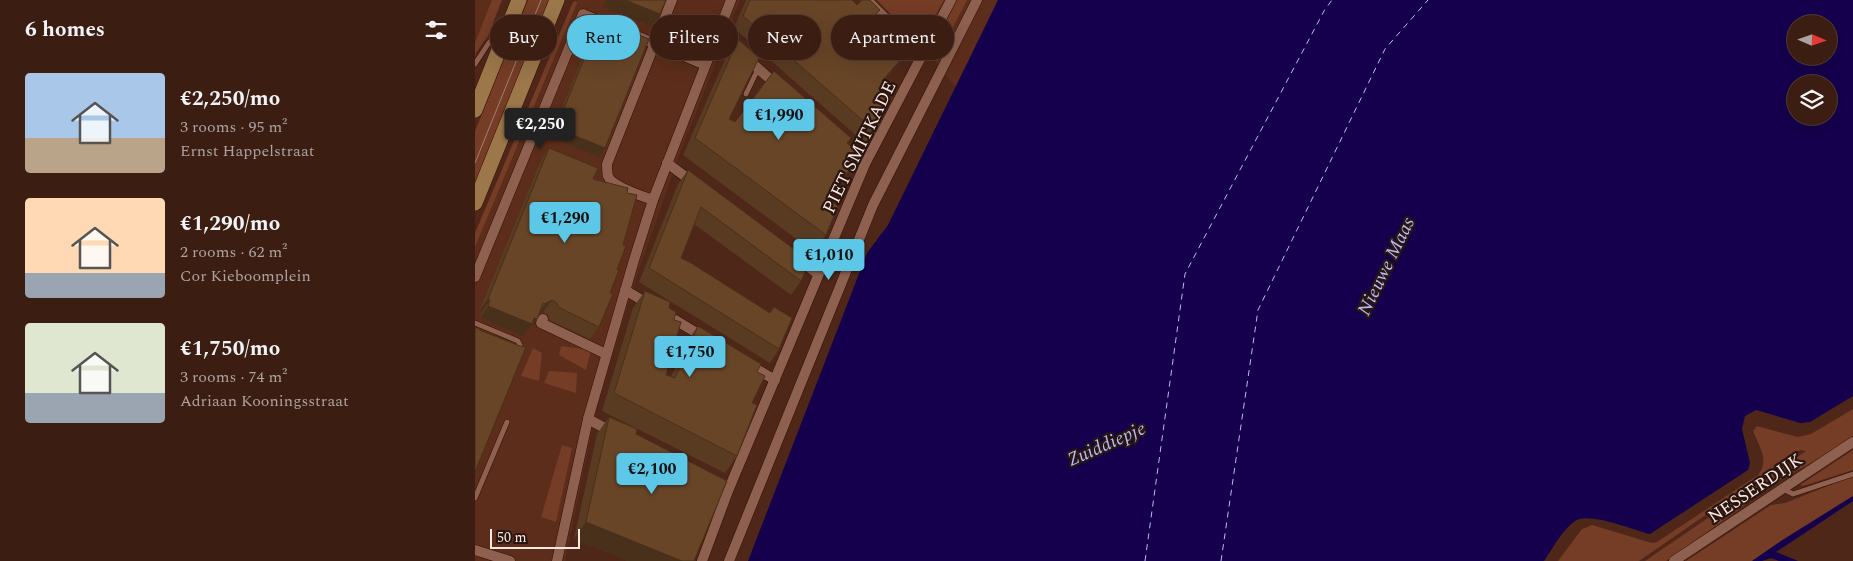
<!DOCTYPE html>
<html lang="en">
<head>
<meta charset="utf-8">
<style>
	body { margin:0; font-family:Spectral,serif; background:#462a20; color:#f1f3f6; height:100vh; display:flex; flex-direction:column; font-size:19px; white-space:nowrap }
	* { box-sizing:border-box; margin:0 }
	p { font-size:16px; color:#aca29f }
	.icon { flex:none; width:28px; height:28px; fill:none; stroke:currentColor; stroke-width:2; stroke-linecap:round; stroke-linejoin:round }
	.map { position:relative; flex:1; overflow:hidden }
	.panel { display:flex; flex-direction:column; background:#3b1d12; width:475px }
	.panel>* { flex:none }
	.guide { position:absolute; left:15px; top:15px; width:475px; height:45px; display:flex; gap:10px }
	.needle { width:32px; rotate:92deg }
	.fabs { position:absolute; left:1312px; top:15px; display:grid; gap:10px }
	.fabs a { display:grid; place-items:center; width:50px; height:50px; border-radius:50%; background:#3b1d12; box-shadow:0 5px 20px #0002,0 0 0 1px #543b32; font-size:25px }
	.scale { position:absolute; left:15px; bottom:12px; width:90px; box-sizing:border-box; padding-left:5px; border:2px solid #fde8e0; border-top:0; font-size:14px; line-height:18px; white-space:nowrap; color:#fde8e0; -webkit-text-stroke:4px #291610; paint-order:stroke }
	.price { position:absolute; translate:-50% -42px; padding:0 11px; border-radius:5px; background:#5dc7e8; color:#111; font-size:16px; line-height:32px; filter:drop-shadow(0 1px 2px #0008) }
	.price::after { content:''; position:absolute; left:50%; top:30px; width:15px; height:11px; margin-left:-8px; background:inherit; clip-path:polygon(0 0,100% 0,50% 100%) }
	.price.active { background:#222; color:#fff }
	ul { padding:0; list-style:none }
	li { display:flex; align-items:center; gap:15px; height:125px; padding:0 25px }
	li span { display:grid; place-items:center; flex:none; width:140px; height:100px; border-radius:5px; color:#555 }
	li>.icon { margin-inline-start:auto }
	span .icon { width:60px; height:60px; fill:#fffc; stroke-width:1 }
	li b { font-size:21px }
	h2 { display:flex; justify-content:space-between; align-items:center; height:60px; padding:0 25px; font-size:21px }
	.pill { padding:0 18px; border-radius:22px; background:#3b1d12; box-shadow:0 5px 20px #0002,0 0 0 1px #543b32; font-size:18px; line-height:45px }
	.pill.active { background:#5dc7e8; color:#111 }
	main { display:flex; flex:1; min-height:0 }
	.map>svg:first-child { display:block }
	.built { fill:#5c2d1a }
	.green { fill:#753c26 }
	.water { fill:#15004d; fill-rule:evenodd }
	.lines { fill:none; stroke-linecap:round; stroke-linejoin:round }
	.ferry { stroke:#b7bbfd; stroke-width:1; stroke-dasharray:6 5; stroke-linecap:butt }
	.lane-casing { stroke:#330e01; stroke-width:6 }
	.street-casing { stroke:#330e01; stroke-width:11 }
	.secondary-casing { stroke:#330e01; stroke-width:16 }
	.lane { stroke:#8d604f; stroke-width:5 }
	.street { stroke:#8d604f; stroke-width:10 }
	.secondary { stroke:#9b774a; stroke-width:15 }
	.tram { stroke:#a08175; stroke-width:1 }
	.wall { fill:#593b22 }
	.shaded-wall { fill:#49301b }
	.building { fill:#684527; stroke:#49301b }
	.labels { text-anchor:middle; stroke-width:4.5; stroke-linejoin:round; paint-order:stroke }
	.street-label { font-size:18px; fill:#fde8e0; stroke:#291610 }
	.water-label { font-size:19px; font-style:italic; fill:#b7bbfd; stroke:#291610 }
</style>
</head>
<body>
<main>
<section class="panel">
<h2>6 homes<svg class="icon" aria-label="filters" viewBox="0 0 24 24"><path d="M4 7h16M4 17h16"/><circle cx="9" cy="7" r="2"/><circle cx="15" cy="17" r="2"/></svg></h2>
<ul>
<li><span style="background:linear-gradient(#a9c7e8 65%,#b9a48a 0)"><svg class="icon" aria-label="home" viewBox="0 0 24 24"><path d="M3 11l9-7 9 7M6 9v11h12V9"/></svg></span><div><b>€2,250/mo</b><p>3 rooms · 95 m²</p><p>Ernst Happelstraat</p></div></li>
<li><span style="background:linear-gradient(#ffd9b3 75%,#9aa5b1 0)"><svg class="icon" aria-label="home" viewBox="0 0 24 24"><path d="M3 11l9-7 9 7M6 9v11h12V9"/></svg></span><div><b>€1,290/mo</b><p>2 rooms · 62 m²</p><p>Cor Kieboomplein</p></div></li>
<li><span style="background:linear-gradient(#dfe7d0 70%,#9aa5b1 0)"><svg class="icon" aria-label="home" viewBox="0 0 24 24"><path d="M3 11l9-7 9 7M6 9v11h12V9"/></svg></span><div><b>€1,750/mo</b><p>3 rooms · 74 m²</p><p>Adriaan Kooningsstraat</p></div></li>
</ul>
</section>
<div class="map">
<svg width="1378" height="561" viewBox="0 0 1378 561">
	<rect width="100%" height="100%" fill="#4f2718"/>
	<g class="built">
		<path d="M0,0H23L0,59Z"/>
		<path d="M102,0H265L205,153L161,278L121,411L90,561H0V238Z"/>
		<path d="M401,0H550L496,107L446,43Z"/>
	</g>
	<g class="green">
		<path d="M17,0H27L13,36L0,54V43Z"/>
		<path d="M53,0H74L0,185V131Z"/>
		<path d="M402,0H469L447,39H440Z"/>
		<path d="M482,0H492L464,54L456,50Z"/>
		<path d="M101,1L102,3L0,247V233L98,2Z"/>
		<path d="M86,346L116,350L111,370L84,355Z"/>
		<path d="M58,348L67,353L64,381L46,376Z"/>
		<path d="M74,371L102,373L101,393L69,383Z"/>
		<path d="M1378,409V436L1350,455L1292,487L1262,511L1191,561H1170L1331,451L1325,450L1164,561H1083L1107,529L1117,525L1177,543L1182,542L1283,475C1295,461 1284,446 1278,431L1282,426L1323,437L1336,434Z"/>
		<path d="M87,445L97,448L81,522L66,517Z"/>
		<path d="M1378,450V470L1328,486L1325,485Z"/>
		<path d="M1378,476V496L1306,541L1277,561H1211L1296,505L1310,503Z"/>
	</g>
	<g class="water">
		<path d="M523,0H1378V396L1335,422L1325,423L1281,410L1270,416L1267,429L1275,463L1273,470L1175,534C1159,530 1113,511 1100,521C1087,530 1078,548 1069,561H273L392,253L413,225ZM1321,24H1354V56H1321ZM1321,84H1354V116H1321Z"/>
		<path d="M1378,496V501L1301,552L1323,561H1304L1296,558L1287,561H1277L1306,541Z"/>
	</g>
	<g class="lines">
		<g class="ferry">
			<path d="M670,561L710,274L849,11L857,0"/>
			<path d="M746,561L783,310L910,49L953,0"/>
		</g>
		<defs>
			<g id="lane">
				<path d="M0,64L13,44L27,28"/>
				<path d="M271,94L283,69"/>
				<path d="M0,323L43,341L45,345L43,350"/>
				<path d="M1308,489L1318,494L1378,474"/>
				<path d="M0,498L32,422"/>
			</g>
			<g id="street">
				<path d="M392,0L448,56"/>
				<path d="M243,33L304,87"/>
				<path d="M162,36L230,65"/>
				<path d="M192,163L219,183"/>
				<path d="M178,200C167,196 137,187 133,176C132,172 132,167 132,164L197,0"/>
				<path d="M322,258L343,274"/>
				<path d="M0,277L108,14L137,26"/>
				<path d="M150,290L175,305"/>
				<path d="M187,312L230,338"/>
				<path d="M68,319L66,323L131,354"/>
				<path d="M273,364L300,380"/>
				<path d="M113,419L139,433"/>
				<path d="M0,550L35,561"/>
				<path d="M82,561L113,419L159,260L178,200L256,0"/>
				<path d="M227,561L253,491L390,164L476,0"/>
				<path d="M254,561L398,205L502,0"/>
				<path d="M1199,561L1378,442"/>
			</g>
			<g id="secondary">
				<path d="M0,110L44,0"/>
				<path d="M0,203L82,0"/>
			</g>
		</defs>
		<use href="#lane" class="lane-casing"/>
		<use href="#street" class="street-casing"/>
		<use href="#secondary" class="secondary-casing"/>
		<use href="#lane" class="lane"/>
		<use href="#street" class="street"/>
		<use href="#secondary" class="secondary"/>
		<path class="tram" d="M0,163L66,0"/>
	</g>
	<g class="wall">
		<path d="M271,0H377L382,5L405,10L398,19L411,30L432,38L427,44L434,50L425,62L408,82L405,118L401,132L392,145L259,28Z"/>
		<path d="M125,20L124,157L75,137L119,29Z"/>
		<path d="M263,39L254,119L260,122L372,143L374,171L353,200L351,235L339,252L208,155L251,57Z"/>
		<path d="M74,148L118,179L135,293L124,327L115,339L75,320L73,315L68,312L64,315L53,331L52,330L48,336L5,318L7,312L4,311L66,160Z"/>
		<path d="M213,170L326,281L316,295L219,224L206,258L304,349L295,363L164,282L203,184Z"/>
		<path d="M170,291L194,308L199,320L191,375L196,377L211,343L223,326L282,372L277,403L262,456L250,473L127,411L158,308Z"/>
		<path d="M134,417L161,434L219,561H153L99,539L122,434Z"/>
	</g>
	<g class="shaded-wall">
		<path d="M132,0H150L185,14L177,26L128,7Z"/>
		<path d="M434,50L425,62L398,93L407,81Z"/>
		<path d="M81,128L130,148L124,157L75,137Z"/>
		<path d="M13,299L15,300L7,312L4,311Z"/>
		<path d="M77,300L68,312L62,316L70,304Z"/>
		<path d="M13,306L59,318L62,319L53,331L52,330L48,336L5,318Z"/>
		<path d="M111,522L207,561H153L99,539Z"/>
	</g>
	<g class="building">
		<path d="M150,0H191L185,14Z"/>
		<path d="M275,0H377L382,5L387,0H395L405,10L397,18L411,30L418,23L432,38L427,44L434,50L407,81L418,91L405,118L407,120L401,132L268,16Z"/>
		<path d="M125,20L174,39L130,148L81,128Z"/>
		<path d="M263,39L284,58L254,119L260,122L299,71L376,138L372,143L386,154L353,199L363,206L351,235L220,138Z"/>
		<path d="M74,148L123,168L118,179L153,188L152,193L162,195L148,245L151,246L142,270H144L135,293L138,294L124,327L83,307L82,303L77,300L70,304L68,303L62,319L59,318L57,324L13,306L15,300L13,299Z"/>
		<path d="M213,170L335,261L326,281L226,207L206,258L216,263L295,313L299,307L317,318L304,349L174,268Z"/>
		<path d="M170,291L195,302L194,308L201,312L199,320L206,322L191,375L200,378L223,326L286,364L282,372L290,376L277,403L282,405L262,456L139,393Z"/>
		<path d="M1,327L7,331L45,346L51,347L0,472V330Z"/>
		<path d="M134,417L162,429L161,434L252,481L219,561H207L111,522Z"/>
	</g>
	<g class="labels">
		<g class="street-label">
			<text transform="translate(384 147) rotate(-64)" y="6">PIET SMITKADE</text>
			<text transform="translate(1280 488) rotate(-34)" y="6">NESSERDIJK</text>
		</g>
		<g class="water-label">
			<text transform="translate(910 266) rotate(-64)" y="7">Nieuwe Maas</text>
			<text transform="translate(631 443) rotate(-24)" y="7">Zuiddiepje</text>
		</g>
	</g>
</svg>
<div class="fabs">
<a><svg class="needle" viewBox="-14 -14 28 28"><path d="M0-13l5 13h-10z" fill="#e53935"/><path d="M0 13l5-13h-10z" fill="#aca29f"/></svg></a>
<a><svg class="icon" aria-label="layers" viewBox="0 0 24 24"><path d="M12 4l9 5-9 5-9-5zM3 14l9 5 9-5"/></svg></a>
</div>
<div class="scale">50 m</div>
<b class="price" style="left:304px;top:141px">€1,990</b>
<b class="price active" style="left:65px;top:150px">€2,250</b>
<b class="price" style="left:90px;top:244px">€1,290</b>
<b class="price" style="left:354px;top:281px">€1,010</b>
<b class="price" style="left:215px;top:378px">€1,750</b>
<b class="price" style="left:177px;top:495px">€2,100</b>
<div class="guide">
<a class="pill">Buy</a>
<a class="pill active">Rent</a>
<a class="pill">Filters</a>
<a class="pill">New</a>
<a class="pill">Apartment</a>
</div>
</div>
</main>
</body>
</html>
